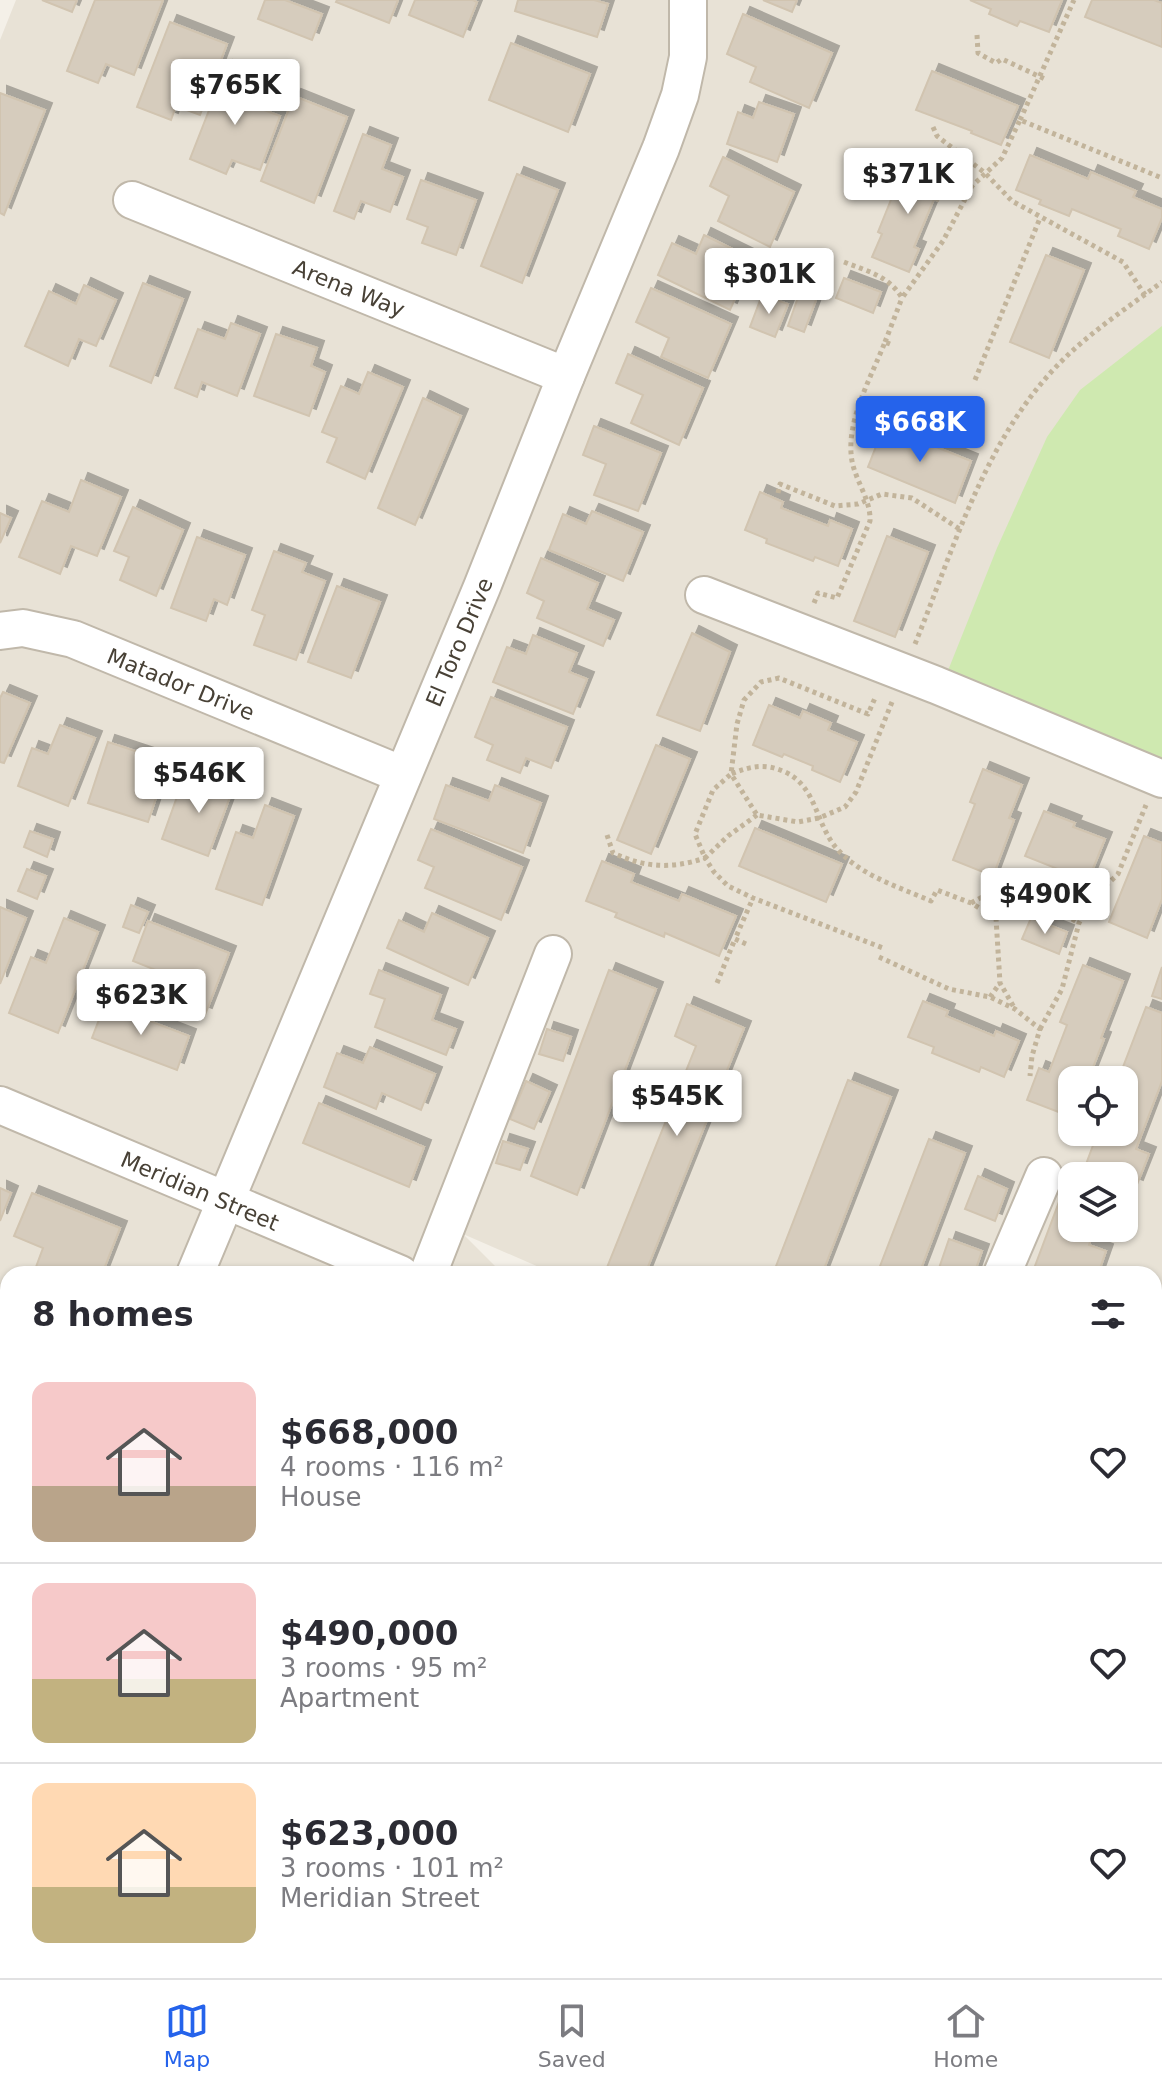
<!DOCTYPE html>
<html lang="en">
<head>
<meta charset="utf-8">
<style>
	body { margin:0; font-family:"DejaVu Sans",sans-serif; background:#f2f2f3; color:#2b2b33; height:100vh; display:flex; flex-direction:column; font-size:30px; white-space:nowrap }
	* { box-sizing:border-box; margin:0 }
	p { font-size:26px; color:#7c7c81 }
	.icon { flex:none; width:44px; height:44px; fill:none; stroke:currentColor; stroke-width:2; stroke-linecap:round; stroke-linejoin:round }
	.map { position:relative; flex:1; overflow:hidden }
	.drawer { position:absolute; left:0px; top:1266px; width:1162px; height:712px; display:flex; flex-direction:column; background:#fff; border-radius:24px 24px 0 0; box-shadow:0 2px 6px #0004 }
	.drawer>* { flex:none }
	.buttons { position:absolute; left:1058px; top:1066px; display:grid; gap:16px }
	.buttons a { display:grid; place-items:center; width:80px; height:80px; border-radius:16px; background:#fff; box-shadow:0 2px 6px #0004; font-size:40px }
	.price { position:absolute; translate:-50% -68px; padding:0 18px; border-radius:8px; background:#fff; color:#222; font-size:26px; line-height:52px; filter:drop-shadow(0 2px 4px #0008) }
	.price::after { content:''; position:absolute; left:50%; top:48px; width:24px; height:18px; margin-left:-12px; background:inherit; clip-path:polygon(0 0,100% 0,50% 100%) }
	.price.current { background:#2563eb; color:#fff }
	ul { padding:0; list-style:none }
	li { display:flex; align-items:center; gap:24px; height:200px; padding:0 32px }
	li+li { border-top:2px solid #e1e1e2 }
	li span { display:grid; place-items:center; flex:none; width:224px; height:160px; border-radius:16px; color:#555 }
	li>.icon { margin-inline-start:auto }
	span .icon { width:96px; height:96px; fill:#fffc; stroke-width:1 }
	li b { font-size:34px }
	h2 { display:flex; justify-content:space-between; align-items:center; height:96px; padding:0 32px; font-size:34px }
	.menu { display:flex; justify-content:space-around; align-items:center; height:112px; border-top:2px solid #e1e1e2; background:#fff; font-size:22px; color:#7c7c81 }
	.menu a { display:grid; justify-items:center; gap:4px }
	.menu .current { color:#2563eb }
	.map>svg:first-child { display:block }
	.residential { fill:#e8e2d6; fill-rule:evenodd }
	.green { fill:#cfe9b0 }
	.building { fill:#d6ccbd; stroke:#d1c4b0; stroke-width:2; filter:url(#shadow) }
	.lines { fill:none; stroke-linecap:round; stroke-linejoin:round }
	.minor-casing { stroke:#c0b8aa; stroke-width:40 }
	.path { stroke:#c2b49b; stroke-width:5; stroke-dasharray:4 4; stroke-linecap:butt }
	.minor { stroke:#fff; stroke-width:36 }
	.labels { text-anchor:middle; stroke-width:6; stroke-linejoin:round; paint-order:stroke }
	.street-label { font-size:22px; fill:#484136; stroke:#fff }
</style>
</head>
<body>
<div class="map">
<svg width="1162" height="1978" viewBox="0 0 1162 1978">
	<defs>
		<filter id="shadow"><feDropShadow dx="7" dy="-7" stdDeviation="0" flood-color="#0004"/></filter>
	</defs>
	<rect width="100%" height="100%" fill="#f4f0e8"/>
	<path class="residential" d="M16,0H1162V1530L1154,1527V1274H555L463,1234L503,1274H8V1970H524L521,1978H0V40ZM1072,1080H1124V1132H1072ZM1072,1176H1124V1228H1072Z"/>
	<path class="green" d="M1162,326V771L943,683L997,548L1047,437L1080,390Z"/>
	<g class="building">
		<path d="M42,0H77L72,12Z"/>
		<path d="M95,0H163L134,75L106,64L98,83L67,71Z"/>
		<path d="M265,0H285L322,14L312,40L258,19Z"/>
		<path d="M337,0H398L389,23L336,2Z"/>
		<path d="M415,0H473L477,2L463,37L409,15Z"/>
		<path d="M518,0H594L608,4L597,37L515,11Z"/>
		<path d="M763,0H797L792,12Z"/>
		<path d="M970,0H1062L1049,32L1020,21L1017,26L989,14L991,9Z"/>
		<path d="M1092,0H1154L1162,3V47L1085,17Z"/>
		<path d="M743,14L832,53L809,108L750,82L756,67L727,54Z"/>
		<path d="M170,22L227,44L200,115L176,106L171,120L137,107Z"/>
		<path d="M511,43L590,74L568,132L489,100Z"/>
		<path d="M226,67L258,79L248,104L280,116L260,170L232,160L226,174L190,159Z"/>
		<path d="M932,71L1018,106L1001,145L971,133L972,131L916,110Z"/>
		<path d="M0,93L45,110L4,215L0,213Z"/>
		<path d="M294,96L347,117L314,203L261,181Z"/>
		<path d="M759,102L794,114L777,162L727,144L738,112L753,118Z"/>
		<path d="M363,134L391,145L382,169L403,177L390,212L361,201L354,219L334,211Z"/>
		<path d="M1030,155L1088,179L1091,172L1136,191L1133,197L1162,209V218L1149,249L1118,236L1121,229L1072,209L1069,216L1039,204L1041,200L1016,190Z"/>
		<path d="M723,157L794,192L770,247L718,221L729,196L710,186Z"/>
		<path d="M911,162L948,177L938,201L934,199L914,247L919,249L909,272L872,257L882,234L878,232L897,185L901,186Z"/>
		<path d="M517,174L558,190L522,283L481,266Z"/>
		<path d="M421,180L476,200L456,255L422,243L428,227L407,219Z"/>
		<path d="M704,235L753,259L730,310L658,275L672,243L696,254Z"/>
		<path d="M1046,255L1084,270L1049,358L1010,342Z"/>
		<path d="M844,278L881,292L873,313L836,298Z"/>
		<path d="M143,283L183,299L151,383L110,366Z"/>
		<path d="M803,283L820,289L804,332L788,326Z"/>
		<path d="M84,285L116,300L96,346L79,339L68,366L25,346L49,291L76,304Z"/>
		<path d="M651,288L731,324L708,378L661,357L669,338L636,322Z"/>
		<path d="M762,295L788,304L775,337L750,327Z"/>
		<path d="M231,323L260,334L237,396L202,382L197,397L175,388L198,329L225,339Z"/>
		<path d="M276,334L317,348L311,366L325,372L309,416L254,396Z"/>
		<path d="M628,354L703,388L679,445L631,423L643,395L616,383Z"/>
		<path d="M368,372L403,387L365,479L327,462L337,438L322,432L341,386L359,394Z"/>
		<path d="M423,398L461,416L415,525L378,508Z"/>
		<path d="M594,426L661,453L638,511L594,495L606,464L583,455Z"/>
		<path d="M884,426L971,461L955,503L868,467Z"/>
		<path d="M81,480L121,497L97,556L71,546L60,574L19,557L42,501L69,512Z"/>
		<path d="M760,492L783,502L781,508L828,526L830,520L852,529L838,566L815,557L813,561L766,543L767,539L745,530Z"/>
		<path d="M133,507L183,530L156,596L120,580L129,557L114,551Z"/>
		<path d="M592,511L643,532L623,581L549,550L563,514L586,524Z"/>
		<path d="M0,513L11,518L0,543Z"/>
		<path d="M887,536L928,552L895,637L854,621Z"/>
		<path d="M197,537L245,555L227,605L214,599L206,621L171,608Z"/>
		<path d="M274,551L306,563L302,572L325,581L296,660L254,645L265,615L252,610Z"/>
		<path d="M541,558L598,583L587,609L614,620L603,646L537,618L544,601L527,593Z"/>
		<path d="M337,586L380,602L351,678L308,662Z"/>
		<path d="M692,633L730,652L700,731L657,715Z"/>
		<path d="M533,635L577,653L569,672L587,679L573,714L493,682L507,647L526,654Z"/>
		<path d="M3,692L30,703L4,763L0,762V698Z"/>
		<path d="M491,697L567,727L551,768L526,758L520,773L487,760L493,745L475,737Z"/>
		<path d="M769,705L800,718L803,711L831,723L828,730L857,742L840,782L812,770L813,766L784,754L782,757L753,745Z"/>
		<path d="M60,725L95,738L68,806L18,786L32,748L48,754Z"/>
		<path d="M108,742L168,762L148,822L88,803Z"/>
		<path d="M656,745L690,759L651,854L617,840Z"/>
		<path d="M983,769L1022,785L1009,818L1014,820L993,876L953,860L975,804L970,802Z"/>
		<path d="M205,772L235,783L208,856L162,839L178,794L195,800Z"/>
		<path d="M446,785L489,801L495,785L541,803L523,853L434,819Z"/>
		<path d="M265,805L294,816L262,905L216,889L236,832L253,838Z"/>
		<path d="M1044,811L1075,823L1073,827L1105,839L1088,881L1025,856Z"/>
		<path d="M755,828L842,864L826,902L739,866Z"/>
		<path d="M431,829L522,867L501,920L425,888L434,867L418,860Z"/>
		<path d="M30,831L53,839L47,857L24,847Z"/>
		<path d="M1144,836L1162,843V899L1147,938L1109,922Z"/>
		<path d="M602,861L634,874L631,882L679,901L682,894L736,916L719,956L665,933L664,937L615,917L617,913L586,901Z"/>
		<path d="M27,869L46,876L37,899L18,891Z"/>
		<path d="M131,905L148,912L139,933L123,927Z"/>
		<path d="M0,907L26,918L0,984Z"/>
		<path d="M432,913L488,938L468,985L387,948L399,920L424,932Z"/>
		<path d="M64,918L98,932L58,1033L9,1013L31,957L46,963Z"/>
		<path d="M1031,918L1067,932L1059,954L1022,939Z"/>
		<path d="M148,921L229,953L205,1015L162,998L171,976L133,961Z"/>
		<path d="M1083,965L1123,981L1101,1038L1104,1039L1088,1080H1072V1110L1069,1116L1027,1100L1039,1068L1049,1072L1067,1025L1060,1022Z"/>
		<path d="M1162,967V999L1152,996Z"/>
		<path d="M379,970L441,995L432,1020L456,1029L446,1055L375,1027L385,999L370,994Z"/>
		<path d="M609,970L656,989L577,1195L531,1176Z"/>
		<path d="M923,1001L948,1011L946,1016L994,1036L996,1031L1019,1041L1004,1077L981,1067L979,1072L932,1053L934,1047L908,1037Z"/>
		<path d="M105,1004L189,1036L177,1070L92,1038Z"/>
		<path d="M687,1004L744,1028L645,1274H615L606,1270L696,1046L675,1036Z"/>
		<path d="M1146,1007L1162,1013V1081L1136,1149L1149,1154L1136,1187L1124,1182V1176H1109L1085,1167L1098,1132H1124V1080H1118Z"/>
		<path d="M547,1029L571,1037L563,1061L539,1054Z"/>
		<path d="M370,1047L435,1074L421,1110L382,1093L376,1109L324,1087L337,1053L363,1063Z"/>
		<path d="M848,1080L891,1097L822,1274H773Z"/>
		<path d="M526,1081L550,1092L534,1129L510,1119Z"/>
		<path d="M319,1103L424,1147L409,1187L303,1143Z"/>
		<path d="M929,1139L965,1153L919,1274H877Z"/>
		<path d="M503,1141L528,1149L520,1170L496,1163Z"/>
		<path d="M978,1176L1007,1189L995,1221L965,1209Z"/>
		<path d="M1068,1178L1072,1180V1228H1095L1089,1245L1106,1251L1098,1274H1032Z"/>
		<path d="M0,1188L11,1193L0,1221Z"/>
		<path d="M32,1193L120,1228L102,1274H53L36,1267L43,1248L14,1236Z"/>
		<path d="M949,1239L982,1251L974,1274H937Z"/>
		<path d="M1,1292L8,1295V1370L0,1367Z"/>
		<path d="M1154,1298L1162,1301V1363L1154,1359Z"/>
		<path d="M1154,1403L1162,1406V1426L1154,1446Z"/>
		<path d="M0,1420L8,1423V1472L0,1469Z"/>
		<path d="M1162,1472V1505L1154,1501V1492Z"/>
		<path d="M172,1970H200L197,1978Z"/>
		<path d="M261,1970H323L320,1978H272L273,1975Z"/>
		<path d="M335,1970H412L415,1971L412,1978H331Z"/>
	</g>
	<g class="lines">
		<defs>
			<g id="minor">
				<path d="M132,200L566,376"/>
				<path d="M704,595L936,685L1162,779"/>
				<path d="M0,631L23,628L73,639L403,775"/>
				<path d="M0,1105L400,1274"/>
				<path d="M195,1274L482,587L566,376L661,148L680,95L688,57V0"/>
				<path d="M428,1274L553,954"/>
				<path d="M1002,1274L1044,1176"/>
				<path d="M0,1547L8,1551"/>
				<path d="M1154,1587L1162,1590"/>
				<path d="M0,1740L8,1719"/>
				<path d="M0,1956L8,1959"/>
				<path d="M32,1970L50,1978"/>
				<path d="M687,1978L690,1970"/>
				<path d="M1020,1978L1026,1970"/>
			</g>
		</defs>
		<use href="#minor" class="minor-casing"/>
		<g class="path">
			<path d="M977,35L978,53L996,63L1002,59L1047,80"/>
			<path d="M1020,120L1074,0"/>
			<path d="M933,127L937,136L985,173L1012,201L1123,262L1145,295"/>
			<path d="M844,262C867,271 889,276 902,298L943,241L972,186L1002,158L1020,120L1162,178"/>
			<path d="M885,342L902,298"/>
			<path d="M975,380L1040,218"/>
			<path d="M778,493L780,484L835,506L858,504L882,494L912,498L961,530"/>
			<path d="M814,603L818,593L837,598L870,521C871,500 856,482 852,461C845,422 871,378 885,342L890,344"/>
			<path d="M915,644C956,543 988,429 1070,353C1098,327 1131,305 1162,282"/>
			<path d="M892,702L856,792L845,807L819,818L798,822L757,815L731,774C751,766 765,763 785,772C818,787 815,826 839,851C864,877 899,887 931,901L937,890L971,903L996,918L1000,983L1015,1009"/>
			<path d="M757,815L728,836L705,858L695,834L713,790L731,774L737,724L744,700L761,682L779,678L868,714L875,698"/>
			<path d="M607,835L613,853C646,868 672,869 705,858L714,872L728,886L753,898L883,948"/>
			<path d="M971,903C1016,878 1046,879 1092,899"/>
			<path d="M996,918C1030,903 1047,904 1079,923"/>
			<path d="M746,944L735,939L753,898"/>
			<path d="M879,957L949,989L990,997L1015,1009L1040,1029L1032,1056L1030,1076"/>
			<path d="M717,983L735,939"/>
			<path d="M990,997L1000,983"/>
			<path d="M1040,1029L1062,989L1079,923L1092,899L1118,874L1146,805"/>
		</g>
		<use href="#minor" class="minor"/>
	</g>
	<g class="labels">
		<g class="street-label">
			<text transform="translate(349 288) rotate(22)" y="8">Arena Way</text>
			<text transform="translate(459 642) rotate(-67)" y="8">El Toro Drive</text>
			<text transform="translate(181 684) rotate(22)" y="8">Matador Drive</text>
			<text transform="translate(200 1191) rotate(23)" y="8">Meridian Street</text>
		</g>
	</g>
</svg>
<div class="buttons">
<a><svg class="icon" aria-label="locate" viewBox="0 0 24 24"><circle cx="12" cy="12" r="6"/><path d="M12 2v4M12 18v4M2 12h4M18 12h4"/></svg></a>
<a><svg class="icon" aria-label="layers" viewBox="0 0 24 24"><path d="M12 4l9 5-9 5-9-5zM3 14l9 5 9-5"/></svg></a>
</div>
<b class="price" style="left:235px;top:127px">$765K</b>
<b class="price" style="left:908px;top:216px">$371K</b>
<b class="price" style="left:769px;top:316px">$301K</b>
<b class="price current" style="left:920px;top:464px">$668K</b>
<b class="price" style="left:199px;top:815px">$546K</b>
<b class="price" style="left:1045px;top:936px">$490K</b>
<b class="price" style="left:141px;top:1037px">$623K</b>
<b class="price" style="left:677px;top:1138px">$545K</b>
<section class="drawer">
<h2>8 homes<svg class="icon" aria-label="filters" viewBox="0 0 24 24"><path d="M4 7h16M4 17h16"/><circle cx="9" cy="7" r="2"/><circle cx="15" cy="17" r="2"/></svg></h2>
<ul>
<li><span style="background:linear-gradient(#f6c9c9 65%,#b9a48a 0)"><svg class="icon" aria-label="home" viewBox="0 0 24 24"><path d="M3 11l9-7 9 7M6 9v11h12V9"/></svg></span><div><b>$668,000</b><p>4 rooms · 116 m²</p><p>House</p></div><svg class="icon" aria-label="heart" viewBox="0 0 24 24"><path d="M12 20l-8-8c-3-5 5-10 8-4 3-6 11-1 8 4z"/></svg></li>
<li><span style="background:linear-gradient(#f6c9c9 60%,#c2b280 0)"><svg class="icon" aria-label="home" viewBox="0 0 24 24"><path d="M3 11l9-7 9 7M6 9v11h12V9"/></svg></span><div><b>$490,000</b><p>3 rooms · 95 m²</p><p>Apartment</p></div><svg class="icon" aria-label="heart" viewBox="0 0 24 24"><path d="M12 20l-8-8c-3-5 5-10 8-4 3-6 11-1 8 4z"/></svg></li>
<li><span style="background:linear-gradient(#ffd9b3 65%,#c2b280 0)"><svg class="icon" aria-label="home" viewBox="0 0 24 24"><path d="M3 11l9-7 9 7M6 9v11h12V9"/></svg></span><div><b>$623,000</b><p>3 rooms · 101 m²</p><p>Meridian Street</p></div><svg class="icon" aria-label="heart" viewBox="0 0 24 24"><path d="M12 20l-8-8c-3-5 5-10 8-4 3-6 11-1 8 4z"/></svg></li>
</ul>
</section>
</div>
<nav class="menu">
<a class="current"><svg class="icon" aria-label="map" viewBox="0 0 24 24"><path d="M3 6l6-2 6 2 6-2v14l-6 2-6-2-6 2zM9 4v14M15 6v14"/></svg>Map</a>
<a><svg class="icon" aria-label="saved" viewBox="0 0 24 24"><path d="M7 4h10v16l-5-4-5 4z"/></svg>Saved</a>
<a><svg class="icon" aria-label="home" viewBox="0 0 24 24"><path d="M3 11l9-7 9 7M6 9v11h12V9"/></svg>Home</a>
</nav>
</body>
</html>
